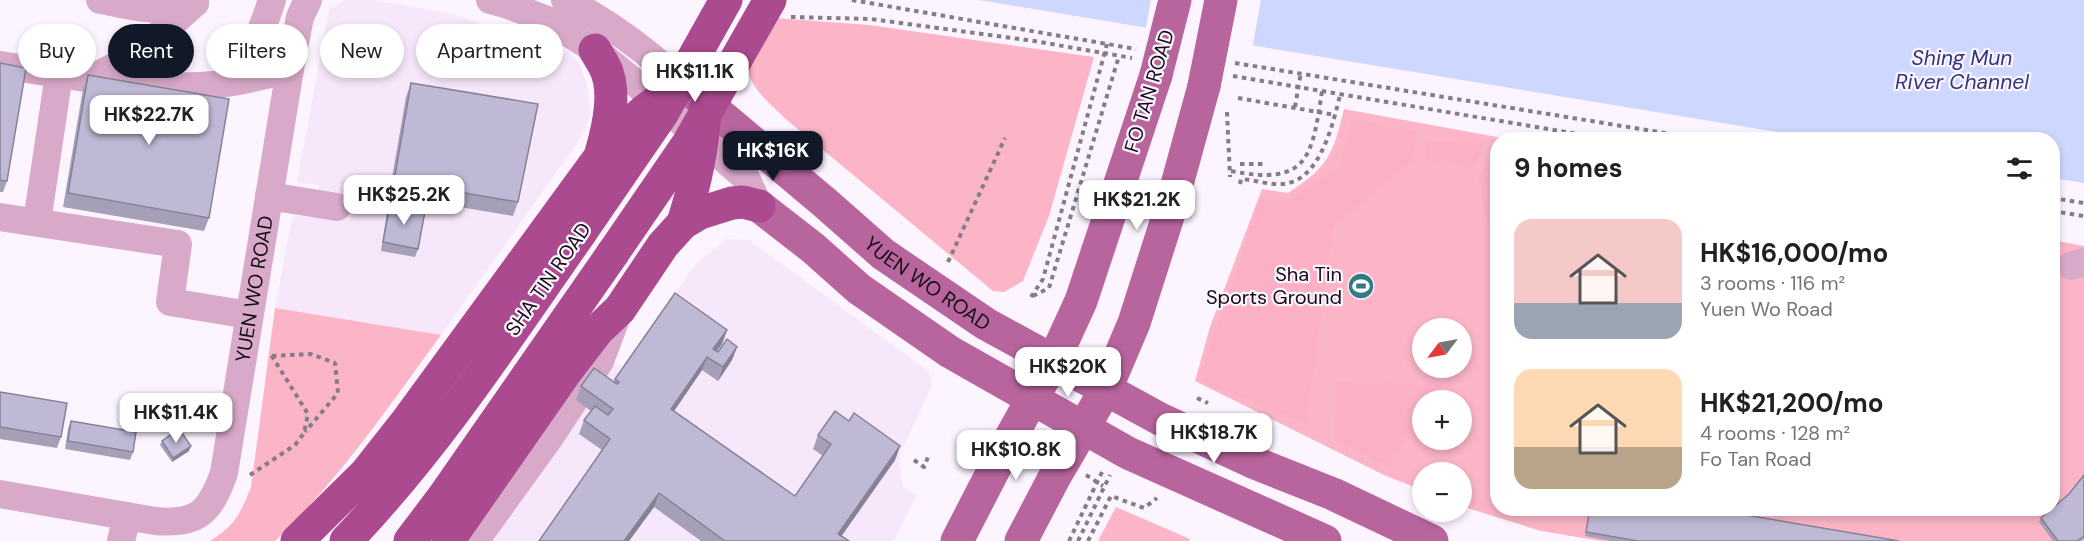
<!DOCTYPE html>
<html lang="en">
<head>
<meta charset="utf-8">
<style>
	body { margin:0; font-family:"DM Sans",sans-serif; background:#f2f2f2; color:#202124; height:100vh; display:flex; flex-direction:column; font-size:22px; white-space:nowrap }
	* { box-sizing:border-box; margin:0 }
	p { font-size:20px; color:#757577 }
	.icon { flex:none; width:33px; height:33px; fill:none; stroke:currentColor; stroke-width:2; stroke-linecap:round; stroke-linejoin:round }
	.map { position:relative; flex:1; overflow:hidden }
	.drawer { position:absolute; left:1490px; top:132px; width:570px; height:384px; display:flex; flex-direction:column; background:#fff; border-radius:24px; box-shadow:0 3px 9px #0003 }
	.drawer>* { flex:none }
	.hud { position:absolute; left:18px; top:24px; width:570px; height:54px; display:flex; gap:12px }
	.needle { width:39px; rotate:238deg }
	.fabs { position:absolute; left:1412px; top:318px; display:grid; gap:12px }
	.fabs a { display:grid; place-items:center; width:60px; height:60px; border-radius:50%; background:#fff; box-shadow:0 3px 9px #0003; font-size:30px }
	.price { position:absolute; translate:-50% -51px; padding:0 14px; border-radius:12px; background:#fff; color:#222; font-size:20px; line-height:39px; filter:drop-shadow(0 2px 3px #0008) }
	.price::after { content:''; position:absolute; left:50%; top:36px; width:18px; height:14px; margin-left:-9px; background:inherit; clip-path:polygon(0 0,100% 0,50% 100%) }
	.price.active { background:#111827; color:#fff }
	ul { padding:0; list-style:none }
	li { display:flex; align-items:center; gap:18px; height:150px; padding:0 24px }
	li span { display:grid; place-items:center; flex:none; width:168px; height:120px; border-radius:18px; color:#555 }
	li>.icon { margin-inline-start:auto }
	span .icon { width:72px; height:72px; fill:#fffc; stroke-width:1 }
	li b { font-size:26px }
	h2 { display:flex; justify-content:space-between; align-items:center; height:72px; padding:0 24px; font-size:26px }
	.pill { padding:0 21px; border-radius:27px; background:#fff; box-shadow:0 3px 9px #0003; font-size:21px; line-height:54px }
	.pill.active { background:#111827; color:#fff }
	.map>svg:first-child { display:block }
	.built { fill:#f7e7fb }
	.green { fill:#fbb5c7; fill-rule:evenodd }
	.forest { fill:#fbb0c5 }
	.water { fill:#ced7fe }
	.pier { fill:#fcf4ff }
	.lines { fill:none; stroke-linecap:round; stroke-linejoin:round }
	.path { stroke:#847c86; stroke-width:4; stroke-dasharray:4.5 4.5; stroke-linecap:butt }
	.minor { stroke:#d8a9c8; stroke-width:28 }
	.major { stroke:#b8659e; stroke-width:33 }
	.highway { stroke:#ab4a8f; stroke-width:33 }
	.major-bridge { stroke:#b8659e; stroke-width:33 }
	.highway-bridge { stroke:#ab4a8f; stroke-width:33 }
	.wall { fill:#a59fb8 }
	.shaded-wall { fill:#868296 }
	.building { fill:#c0b9d6; stroke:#868296; stroke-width:1.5 }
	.labels { text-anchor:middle; stroke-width:4.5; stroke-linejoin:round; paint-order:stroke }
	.street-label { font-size:20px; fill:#130c14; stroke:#fcf4ff }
	.poi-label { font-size:20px; fill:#130c14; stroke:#fcf4ff; text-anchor:end }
	.water-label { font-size:21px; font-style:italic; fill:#2f357d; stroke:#fcf4ff }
</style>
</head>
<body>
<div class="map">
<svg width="2084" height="541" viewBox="0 0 2084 541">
	<rect width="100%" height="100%" fill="#fcf4ff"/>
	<g class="built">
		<path d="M345,0H372L453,14L508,34L559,61L567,50L581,66L588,89L590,116L582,136L441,335L275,308L293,215L314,218L319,185L297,182L329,10Z"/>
		<path d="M726,239L749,240L928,371L932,385L899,456L903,487L917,495L894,541H454L600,361L622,367L696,264Z"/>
	</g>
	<g class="green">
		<path d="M776,18L869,25L1094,57L1049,216L1023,281L1004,292L993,291L787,120C775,108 747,86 748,67C748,59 770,28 776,18Z"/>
		<path d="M1344,109L1508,139L1497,140V508H2052V240L2084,246V541H1601L1541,531L1461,506V472H1422V490L1384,475L1195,381L1210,327L1262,189L1288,193C1328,167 1333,155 1344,109ZM1422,328H1461V368H1422ZM1422,400H1461V440H1422Z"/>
		<path d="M275,308L441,335C389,406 339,480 275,541H210C235,525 240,515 251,487Z"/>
		<path d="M1116,507L1190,539L1189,541H1098Z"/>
	</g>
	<g class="forest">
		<path d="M1352,119L1417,132L1413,160L1333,227L1306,423L1198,380L1262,197L1287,202L1340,166Z"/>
		<path d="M1426,141L1485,142L1474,167L1425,159Z"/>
		<path d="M1497,161V236L1491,242L1478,174Z"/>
		<path d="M1336,381L1442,386L1432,400H1422V416L1388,466L1335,441Z"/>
	</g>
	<path class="water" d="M979,0H2084V183L2052,178V140L1819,139Z"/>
	<path class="pier" d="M1151,0H1261L1252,49L1145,32Z"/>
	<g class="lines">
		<g class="path">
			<path d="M852,0L1136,49"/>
			<path d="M791,17L871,19L1034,41L1132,58"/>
			<path d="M1235,63L1708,140"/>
			<path d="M1233,76L1613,140"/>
			<path d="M1238,98L1335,115"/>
			<path d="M1295,107L1301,72"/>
			<path d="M1227,112L1230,177"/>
			<path d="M1240,164H1267"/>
			<path d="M1231,171C1308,186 1312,158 1322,91"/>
			<path d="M1240,184L1241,179C1254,180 1270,185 1283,184C1320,181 1333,124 1340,95"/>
			<path d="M2052,198L2084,203"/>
			<path d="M2052,211L2084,216"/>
			<path d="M948,262L1005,138"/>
			<path d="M1033,296L1049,288L1119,56"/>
			<path d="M1031,297L1043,279L1107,44"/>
			<path d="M272,356L311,354L335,363L338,393L305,432"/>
			<path d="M1197,398L1208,403"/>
			<path d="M914,460L924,467L928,457"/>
			<path d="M250,475L295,445L304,433L308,414L270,353"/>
			<path d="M1086,475L1103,486"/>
			<path d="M1069,541L1103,470"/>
			<path d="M1078,541L1110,475"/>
			<path d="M1088,541L1111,496L1144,508L1157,498"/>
		</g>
		<g class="minor">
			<path d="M100,0C135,6 159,15 195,3"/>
			<path d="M490,0L505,4L550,21L595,50L656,100L746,178L759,206"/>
			<path d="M565,0C610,23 645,50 683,84"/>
			<path d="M0,65C65,74 135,89 200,86C231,84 260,77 290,69"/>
			<path d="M91,78C132,61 162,32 195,3"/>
			<path d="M221,84C253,55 259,40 272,0"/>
			<path d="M269,196L337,207"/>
			<path d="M0,217L178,244L170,302L249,315"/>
			<path d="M37,222L59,74"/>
			<path d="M2071,266L2084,262"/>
			<path id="s1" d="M0,494L155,521C198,525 210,512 224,473L290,69L300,17L308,0"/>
			<path d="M121,541L127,516"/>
			<path d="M475,541L550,437L600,361L618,313"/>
		</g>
		<g class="major">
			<path id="s2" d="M689,89L824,202L883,254L986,324L1160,419L1255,463L1333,494L1432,541"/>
			<path d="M759,206L813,248L859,289L950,352L1128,453L1325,541"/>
			<path d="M957,541L1007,444L1053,362L1081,301L1156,75"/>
			<path d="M1021,541L1054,478L1106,389L1134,323L1170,210L1204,86"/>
		</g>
		<g class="highway">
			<path d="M595,50C599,57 604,64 607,72C616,96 608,129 601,153"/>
			<path d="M683,223C695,185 703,149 705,110"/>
			<path d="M297,541L366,473L407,421L613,139C635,117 656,100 683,84"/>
			<path d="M346,541C436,447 507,338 581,232"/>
			<path d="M410,541L444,496L613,253"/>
			<path d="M448,541L565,373L598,330L620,309L663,245L683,223L700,213L732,203L743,202L759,206"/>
		</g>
		<g class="major-bridge">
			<path d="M1156,75L1175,0"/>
			<path d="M1204,86L1221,0"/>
		</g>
		<g class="highway-bridge">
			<path d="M581,232L662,114L726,0"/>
			<path d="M613,253L689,142L770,0"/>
		</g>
	</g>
	<g class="wall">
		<path d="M0,63L7,181L3,192H0Z"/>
		<path d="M88,75L209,218L204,231L63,207L83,89Z"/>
		<path d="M411,83L518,202L513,216L389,195L406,97Z"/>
		<path d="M390,204L418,249L415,257L381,251L387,212Z"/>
		<path d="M727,330L722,344L716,351L718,352L737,347L732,360L718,381L702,370L674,411L795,496L823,456L813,449L818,435L849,421L900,446L895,460L841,536L849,541H701L654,507L629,541H539L602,450L579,434L584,420L591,411L576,400L581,386L614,381L615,379Z"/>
		<path d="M0,392L61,437L57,448L0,439Z"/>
		<path d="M71,421L133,452L130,460L65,449L68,429Z"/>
		<path d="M162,441L189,451L172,462L160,445Z"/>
		<path d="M2069,494L2084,538L2081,541H2053L2039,522L2041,518Z"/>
		<path d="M1590,508H1704L1899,541H1612L1585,536Z"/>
	</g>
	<g class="shaded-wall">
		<path d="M727,330L722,344L711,359L713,349Z"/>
		<path d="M737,347L732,360L718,381L723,367Z"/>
		<path d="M707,357L702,370L666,423L671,409Z"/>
		<path d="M191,446L189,451L172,462L173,458Z"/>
		<path d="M900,446L895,460L838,541V534Z"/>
		<path d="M659,493L654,507L629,541H624Z"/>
	</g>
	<g class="building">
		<path d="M0,63L26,68L7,181L0,180Z"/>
		<path d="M88,75L229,99L209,218L68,193Z"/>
		<path d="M411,83L538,104L518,202L394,181Z"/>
		<path d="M390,204L425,211L418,249L383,242Z"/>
		<path d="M675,293L727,330L713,349L718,352L727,339L737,347L723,367L707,357L671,409L795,496L831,444L818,435L835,411L849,421L854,413L900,446L838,534L849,541H725L659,493L624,541H539L610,439L584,420L595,406L608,415L613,409L581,386L594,368L617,384L619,382L615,379Z"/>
		<path d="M0,392L67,403L61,437L0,427Z"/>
		<path d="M71,421L136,432L133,452L68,441Z"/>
		<path d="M179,429L191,446L173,458L162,441Z"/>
		<path d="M2084,475V536L2077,541H2058L2041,518L2069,494Z"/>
		<path d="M1590,508H1704L1899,541H1638L1586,532Z"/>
	</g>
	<defs>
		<symbol id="stadium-disc" viewBox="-11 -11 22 22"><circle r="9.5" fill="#347a86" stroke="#fcf4ff"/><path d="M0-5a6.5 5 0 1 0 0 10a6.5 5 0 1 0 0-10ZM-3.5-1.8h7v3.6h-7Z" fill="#fff"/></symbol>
	</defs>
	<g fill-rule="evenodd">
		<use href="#stadium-disc" x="1346" y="271" width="30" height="30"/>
	</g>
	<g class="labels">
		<g class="street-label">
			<text transform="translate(1149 91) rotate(-73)" y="7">FO TAN ROAD</text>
			<text transform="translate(548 279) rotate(-55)" y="7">SHA TIN ROAD</text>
			<text dy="7" stroke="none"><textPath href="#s2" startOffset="308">YUEN WO ROAD</textPath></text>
			<text dy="7" stroke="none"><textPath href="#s1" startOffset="438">YUEN WO ROAD</textPath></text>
		</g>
		<g class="poi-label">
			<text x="1342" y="281">Sha Tin<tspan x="1342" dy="23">Sports Ground</tspan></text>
		</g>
		<g class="water-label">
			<text x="1962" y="65">Shing Mun<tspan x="1962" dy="24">River Channel</tspan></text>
		</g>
	</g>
</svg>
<div class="fabs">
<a><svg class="needle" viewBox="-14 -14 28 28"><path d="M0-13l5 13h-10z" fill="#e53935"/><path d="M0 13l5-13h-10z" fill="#757577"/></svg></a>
<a>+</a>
<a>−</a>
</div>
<b class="price" style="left:695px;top:103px">HK$11.1K</b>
<b class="price" style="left:149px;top:146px">HK$22.7K</b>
<b class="price active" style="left:773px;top:182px">HK$16K</b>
<b class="price" style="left:404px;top:226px">HK$25.2K</b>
<b class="price" style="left:1137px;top:231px">HK$21.2K</b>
<b class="price" style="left:1068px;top:398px">HK$20K</b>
<b class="price" style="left:176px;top:444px">HK$11.4K</b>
<b class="price" style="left:1214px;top:464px">HK$18.7K</b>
<b class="price" style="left:1016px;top:481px">HK$10.8K</b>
<div class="hud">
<a class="pill">Buy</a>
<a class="pill active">Rent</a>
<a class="pill">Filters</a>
<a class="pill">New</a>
<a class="pill">Apartment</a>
</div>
<section class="drawer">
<h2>9 homes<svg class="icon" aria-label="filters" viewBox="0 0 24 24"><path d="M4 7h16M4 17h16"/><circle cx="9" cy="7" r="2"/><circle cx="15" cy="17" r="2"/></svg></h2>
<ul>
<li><span style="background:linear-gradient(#f6c9c9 70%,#9aa5b1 0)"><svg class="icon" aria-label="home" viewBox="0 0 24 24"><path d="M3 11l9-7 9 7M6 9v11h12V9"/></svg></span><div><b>HK$16,000/mo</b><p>3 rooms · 116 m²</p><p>Yuen Wo Road</p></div></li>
<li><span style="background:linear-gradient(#ffd9b3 65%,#b9a48a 0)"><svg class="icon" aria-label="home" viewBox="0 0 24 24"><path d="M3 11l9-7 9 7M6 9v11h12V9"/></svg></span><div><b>HK$21,200/mo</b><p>4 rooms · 128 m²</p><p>Fo Tan Road</p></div></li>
</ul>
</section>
</div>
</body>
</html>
